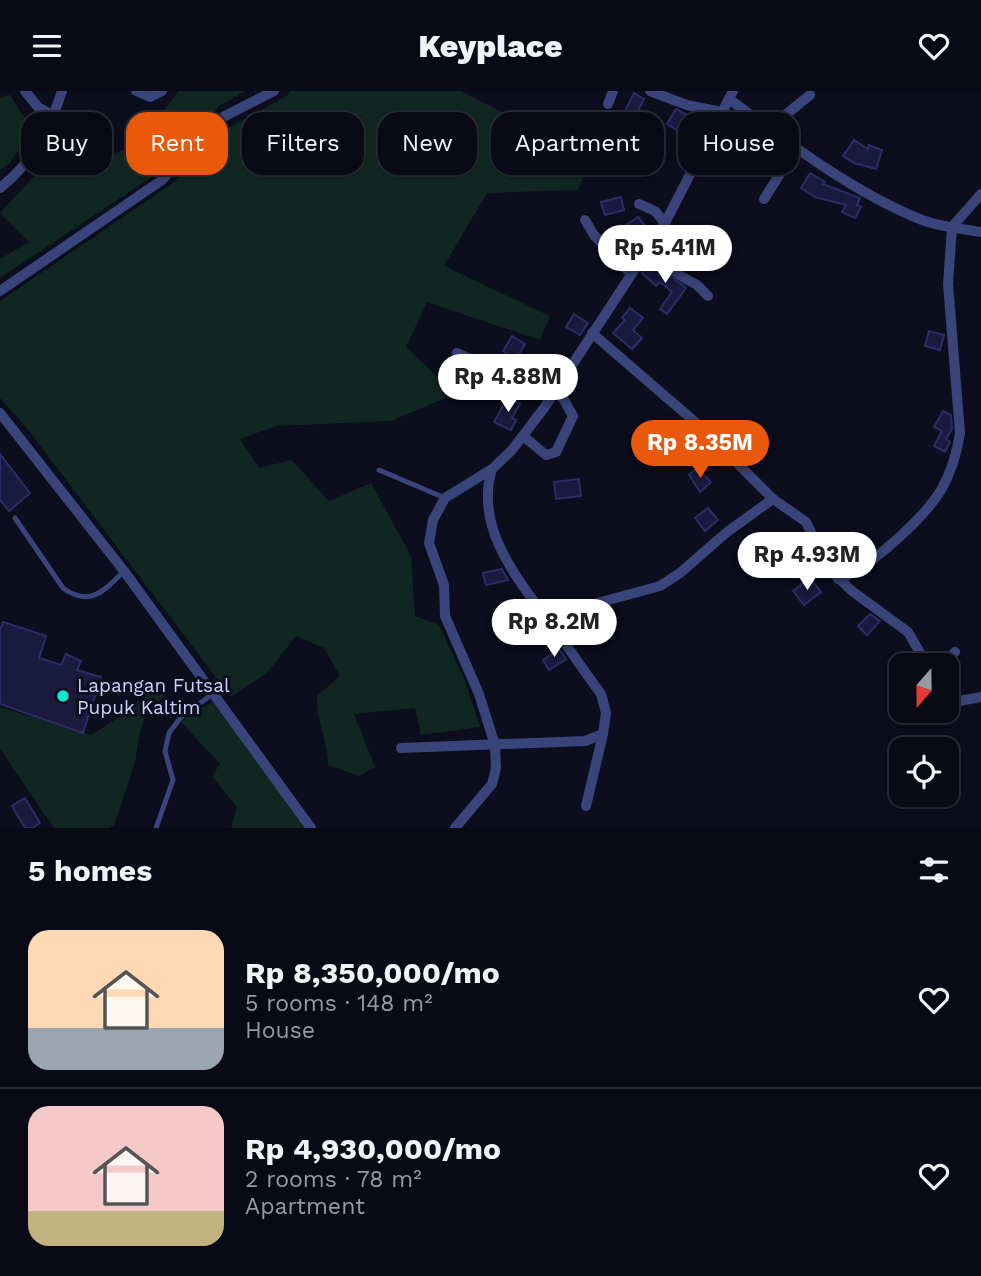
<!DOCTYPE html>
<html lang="en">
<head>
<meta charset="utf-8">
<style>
	body { margin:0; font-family:"Work Sans",sans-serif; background:#171823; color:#f1f3f6; height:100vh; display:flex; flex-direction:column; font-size:26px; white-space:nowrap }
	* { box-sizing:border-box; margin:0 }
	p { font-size:23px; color:#999aa1 }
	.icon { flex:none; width:38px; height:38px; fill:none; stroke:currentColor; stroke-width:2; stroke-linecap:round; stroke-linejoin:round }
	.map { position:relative; height:737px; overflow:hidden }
	.details { display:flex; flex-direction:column; background:#090a16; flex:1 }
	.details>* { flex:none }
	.banner { position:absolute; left:21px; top:21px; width:940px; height:63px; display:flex; gap:14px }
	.needle { width:46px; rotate:200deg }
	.controls { position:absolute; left:889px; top:562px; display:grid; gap:14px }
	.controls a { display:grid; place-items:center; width:70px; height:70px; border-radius:14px; background:#090a16; box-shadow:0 4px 10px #0003,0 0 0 2px #292b35; font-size:35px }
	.price { position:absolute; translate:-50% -60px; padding:0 16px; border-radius:24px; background:#fff; color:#222; font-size:23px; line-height:46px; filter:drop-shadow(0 2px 4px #0008) }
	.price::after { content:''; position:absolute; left:50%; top:42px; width:21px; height:16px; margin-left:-10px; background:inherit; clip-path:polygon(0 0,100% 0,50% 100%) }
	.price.selected { background:#ea580c; color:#fff }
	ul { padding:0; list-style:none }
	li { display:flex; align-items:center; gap:21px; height:175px; padding:0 28px }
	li+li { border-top:2px solid #292b35 }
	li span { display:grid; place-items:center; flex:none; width:196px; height:140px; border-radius:21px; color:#555 }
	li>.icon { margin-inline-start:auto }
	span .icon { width:84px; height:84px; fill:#fffc; stroke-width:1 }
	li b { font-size:30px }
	h2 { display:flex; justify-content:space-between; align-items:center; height:84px; padding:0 28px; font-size:30px }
	.tag { padding:0 24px; border-radius:21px; background:#090a16; box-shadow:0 4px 10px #0003,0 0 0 2px #292b35; font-size:24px; line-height:63px }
	.tag.selected { background:#ea580c; color:#fff }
	header { display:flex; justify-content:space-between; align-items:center; height:91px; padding:0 28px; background:#090a16; font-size:32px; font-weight:800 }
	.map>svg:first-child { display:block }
	.green { fill:#102721 }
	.building { fill:#191a3d; stroke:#2c2d68; stroke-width:2 }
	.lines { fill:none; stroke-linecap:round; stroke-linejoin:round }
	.lane { stroke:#39457a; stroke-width:5 }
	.street { stroke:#39457a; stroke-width:10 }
	.poi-dot { fill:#0ae9d1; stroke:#0c0d1d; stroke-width:2.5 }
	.labels { text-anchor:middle; stroke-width:6; stroke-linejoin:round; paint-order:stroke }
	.poi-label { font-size:19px; fill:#cbd0fd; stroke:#0c0d1d; text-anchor:start }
</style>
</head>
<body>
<header><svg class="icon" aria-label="menu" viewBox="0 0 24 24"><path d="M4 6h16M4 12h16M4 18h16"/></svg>Keyplace<svg class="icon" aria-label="heart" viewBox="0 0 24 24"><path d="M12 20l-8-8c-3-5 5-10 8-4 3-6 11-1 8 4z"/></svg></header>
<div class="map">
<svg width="981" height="737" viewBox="0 0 981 737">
	<rect width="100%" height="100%" fill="#0c0d1d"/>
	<g class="green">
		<path d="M179,0H246L220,14L152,86L0,187V168L29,151L0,122L64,53L110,64L136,54Z"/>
		<path d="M290,0H460L592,66L578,99L487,102L444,175L550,225L540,249L427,211L406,256L455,303L391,330L276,335L240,348L259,377L292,369L329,410L371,392L411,465L415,525L439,534L465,590L480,636L421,644L415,617L354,623L375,676L359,685L328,674C328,650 316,629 317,605L340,585L324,557L296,545L267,582L231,606L26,336L0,307V210L173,92L215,44L288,4Z"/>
		<path d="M10,4L21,22L35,36L9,73L0,79V6Z"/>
		<path d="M148,601L165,604L144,628L140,640L135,671L114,734L109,737H54L0,658V616L91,644L121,625Z"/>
		<path d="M212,611L310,737H231L237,716L212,685L220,673L180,630Z"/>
	</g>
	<g class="building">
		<path d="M634,2L644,8L635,26L625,20Z"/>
		<path d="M676,18L691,26L682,42L667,33Z"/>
		<path d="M652,28L664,34L656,53L644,47Z"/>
		<path d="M854,49L868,58L869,54L882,59L876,78L854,72L843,65Z"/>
		<path d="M741,50L759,60L746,82L728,72Z"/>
		<path d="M810,82L825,91L823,93L860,107L857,114L861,116L855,127L842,121L846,114L815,106L801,97Z"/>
		<path d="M621,106L624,119L605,124L601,111Z"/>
		<path d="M638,126L647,137L631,148L623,136Z"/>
		<path d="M652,171L686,197L667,223L660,218L672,201L660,191L656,195L642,182Z"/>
		<path d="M630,217L643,227L633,239L642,247L632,258L613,242L625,229L622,227Z"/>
		<path d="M574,223L588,232L580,244L566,236Z"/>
		<path d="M929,240L944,244L940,259L925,255Z"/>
		<path d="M512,245L525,253L516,268L503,260Z"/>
		<path d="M476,279L494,287L487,301L470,292Z"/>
		<path d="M508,306L520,313L512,327L516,329L511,339L494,331Z"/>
		<path d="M943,320L951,324L952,338L946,348L950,351L945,361L934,355L942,340L934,336Z"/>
		<path d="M688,335L699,345L688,357L677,347Z"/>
		<path d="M0,363L30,402L9,420L0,409Z"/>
		<path d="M694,379H699L711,391L700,401L689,384Z"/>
		<path d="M579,388L581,405L556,408L554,391Z"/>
		<path d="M708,417L718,429L705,440L695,427Z"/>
		<path d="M502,478L508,489L486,494L483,482Z"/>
		<path d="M810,487L821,501L804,514L793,500Z"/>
		<path d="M870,523L880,530L867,544L858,535Z"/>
		<path d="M3,531L46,545L39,567L61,574L66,563L81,570L77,579L101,586L83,642L0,613V539Z"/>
		<path d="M559,558L566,568L549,579L543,569Z"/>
		<path d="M25,707L40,732L32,737H25L12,715Z"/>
	</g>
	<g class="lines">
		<g class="lane">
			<path d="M379,379L445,407"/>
			<path d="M15,427L63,497C90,517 105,499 124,480"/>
			<path d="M156,737L173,689L165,660L169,642L181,626L214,602"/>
		</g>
		<g class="street">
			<path d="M25,0L38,16L54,25"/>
			<path d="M136,0L150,6L162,0"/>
			<path d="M650,0L687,14L721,21"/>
			<path d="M729,8C787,51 854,102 922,129C941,136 962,138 981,141"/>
			<path d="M608,13L613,0"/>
			<path d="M768,38L810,4"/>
			<path d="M0,97C33,71 49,40 62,0"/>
			<path d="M764,108L796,58"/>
			<path d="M639,113L655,120L665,132"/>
			<path d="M585,129L594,144L631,183"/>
			<path d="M649,157L679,184L697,194L708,205"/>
			<path d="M0,200L162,89L206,40L225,25L274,0"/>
			<path d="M592,242L702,337L773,408L806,431L830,479L852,500L908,541L927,574"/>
			<path d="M457,262L553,304"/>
			<path d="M0,322L124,480L311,737"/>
			<path d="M523,345L546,364L556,361L573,325L564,309L555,300"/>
			<path d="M838,488C869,478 924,427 941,399C951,382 957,361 960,342L948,193L952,136L981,103"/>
			<path d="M546,526L660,495L680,482L727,441L773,408"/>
			<path d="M942,574L955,561"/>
			<path d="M947,609L954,611L981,606"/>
			<path d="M401,657L585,650L603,643L606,622L601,603C582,577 564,550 544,524C513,482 475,434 492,378"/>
			<path d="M586,715L603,643"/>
			<path d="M455,737L492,693L496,677L495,654L479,603L445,525L444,494L429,452L433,429L445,407L492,378L512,359L544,317L665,132L733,0"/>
		</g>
	</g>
	<circle class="poi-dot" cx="63" cy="605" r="7"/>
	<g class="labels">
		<g class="poi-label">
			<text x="77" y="601">Lapangan Futsal<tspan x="77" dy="22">Pupuk Kaltim</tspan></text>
		</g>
	</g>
</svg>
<div class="controls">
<a><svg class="needle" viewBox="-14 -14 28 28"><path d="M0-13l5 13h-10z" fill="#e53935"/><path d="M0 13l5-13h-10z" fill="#999aa1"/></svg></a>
<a><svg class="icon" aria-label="locate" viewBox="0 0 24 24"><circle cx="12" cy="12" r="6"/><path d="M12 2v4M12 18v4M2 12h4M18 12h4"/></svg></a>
</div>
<b class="price" style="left:665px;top:194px">Rp 5.41M</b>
<b class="price" style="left:508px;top:323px">Rp 4.88M</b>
<b class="price selected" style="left:700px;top:389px">Rp 8.35M</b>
<b class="price" style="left:807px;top:501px">Rp 4.93M</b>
<b class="price" style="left:554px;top:568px">Rp 8.2M</b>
<div class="banner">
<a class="tag">Buy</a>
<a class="tag selected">Rent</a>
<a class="tag">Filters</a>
<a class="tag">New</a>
<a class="tag">Apartment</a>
<a class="tag">House</a>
</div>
</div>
<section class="details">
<h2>5 homes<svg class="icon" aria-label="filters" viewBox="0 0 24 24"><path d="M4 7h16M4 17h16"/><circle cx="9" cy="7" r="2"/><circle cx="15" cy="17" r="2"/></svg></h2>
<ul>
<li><span style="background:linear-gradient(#ffd9b3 70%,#9aa5b1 0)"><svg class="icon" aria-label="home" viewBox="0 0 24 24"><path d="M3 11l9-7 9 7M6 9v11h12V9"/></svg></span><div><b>Rp 8,350,000/mo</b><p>5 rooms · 148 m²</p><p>House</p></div><svg class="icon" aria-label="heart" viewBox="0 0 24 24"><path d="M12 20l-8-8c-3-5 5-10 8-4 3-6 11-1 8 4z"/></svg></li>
<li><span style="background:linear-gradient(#f6c9c9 75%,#c2b280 0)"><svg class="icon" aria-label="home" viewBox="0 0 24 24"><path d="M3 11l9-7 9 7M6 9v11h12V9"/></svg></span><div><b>Rp 4,930,000/mo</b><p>2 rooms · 78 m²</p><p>Apartment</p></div><svg class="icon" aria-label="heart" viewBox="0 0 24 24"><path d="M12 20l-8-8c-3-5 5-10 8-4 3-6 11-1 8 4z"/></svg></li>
</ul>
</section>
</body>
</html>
